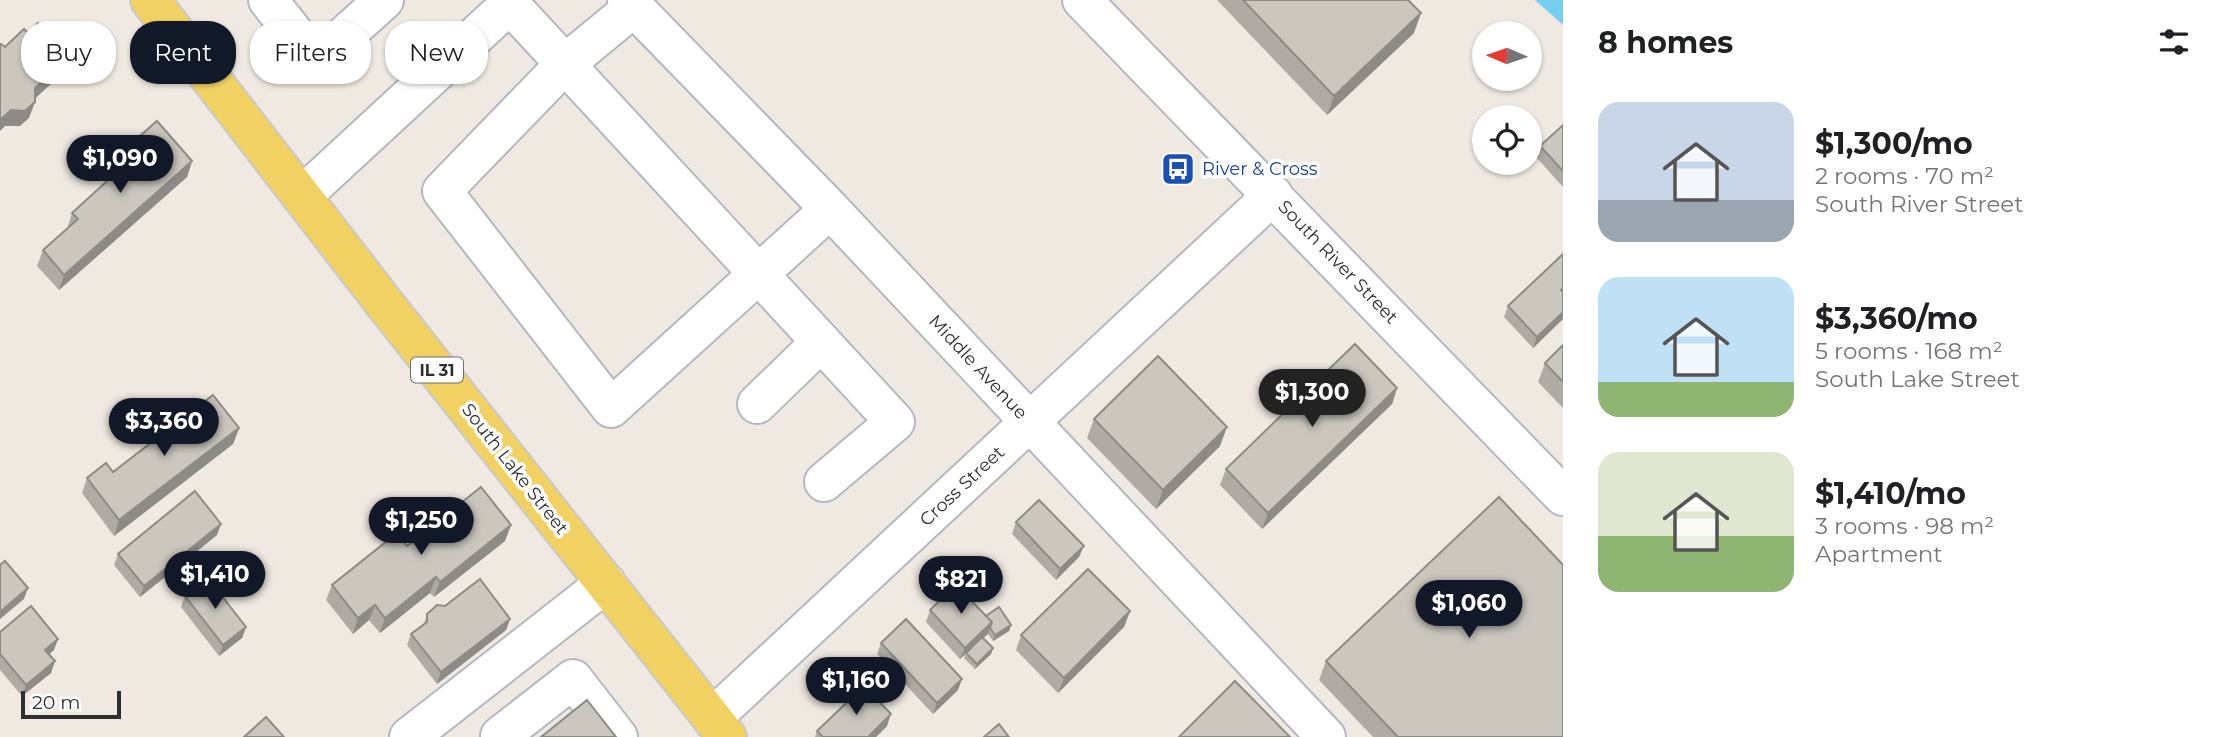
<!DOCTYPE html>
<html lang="en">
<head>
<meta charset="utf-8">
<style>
	body { margin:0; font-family:Montserrat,sans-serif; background:#f2f2f2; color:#202124; height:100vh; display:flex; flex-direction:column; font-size:26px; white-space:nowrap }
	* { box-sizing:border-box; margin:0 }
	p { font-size:23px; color:#757577 }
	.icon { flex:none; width:38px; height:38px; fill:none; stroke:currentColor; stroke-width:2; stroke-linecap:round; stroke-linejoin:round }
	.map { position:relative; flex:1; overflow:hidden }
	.panel { display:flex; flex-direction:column; background:#fff; width:665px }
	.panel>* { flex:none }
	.guide { position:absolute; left:21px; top:21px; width:665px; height:63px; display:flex; gap:14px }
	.needle { width:46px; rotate:272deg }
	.fabs { position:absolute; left:1472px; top:21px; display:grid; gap:14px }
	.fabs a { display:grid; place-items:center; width:70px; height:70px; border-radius:50%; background:#fff; box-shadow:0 2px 5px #0004; font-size:35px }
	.scale { position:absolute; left:21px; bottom:18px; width:100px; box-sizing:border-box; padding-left:7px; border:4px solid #2e2e2e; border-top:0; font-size:19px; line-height:24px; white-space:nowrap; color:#2e2e2e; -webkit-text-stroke:5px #fff; paint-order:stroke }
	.price { position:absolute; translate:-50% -60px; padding:0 16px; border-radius:24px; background:#111827; color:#fff; font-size:23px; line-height:46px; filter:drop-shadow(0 2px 4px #0008) }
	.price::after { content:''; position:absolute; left:50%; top:42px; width:21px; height:16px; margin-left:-10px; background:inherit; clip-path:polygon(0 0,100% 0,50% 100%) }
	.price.on { background:#222; color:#fff }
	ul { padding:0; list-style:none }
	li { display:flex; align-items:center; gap:21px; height:175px; padding:0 35px }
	li span { display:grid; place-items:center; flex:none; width:196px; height:140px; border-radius:21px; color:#555 }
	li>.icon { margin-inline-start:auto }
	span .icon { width:84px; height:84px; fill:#fffc; stroke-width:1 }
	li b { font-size:30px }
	h2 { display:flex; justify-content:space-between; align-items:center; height:84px; padding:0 35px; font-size:30px }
	.tag { padding:0 24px; border-radius:28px; background:#fff; box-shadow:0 2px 5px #0004; font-size:24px; line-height:63px }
	.tag.on { background:#111827; color:#fff }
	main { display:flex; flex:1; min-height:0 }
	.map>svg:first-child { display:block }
	.water { fill:#75cff0 }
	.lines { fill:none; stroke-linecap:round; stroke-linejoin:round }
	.minor-casing { stroke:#b4b7c1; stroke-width:42 }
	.major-casing { stroke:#c9c9c9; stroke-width:42 }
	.minor { stroke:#fff; stroke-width:38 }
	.major { stroke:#f2d163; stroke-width:38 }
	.wall { fill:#afaba4 }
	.shaded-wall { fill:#8e8b86 }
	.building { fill:#cbc7bf; stroke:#8e8b86; stroke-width:2 }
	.labels { text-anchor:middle; stroke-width:7; stroke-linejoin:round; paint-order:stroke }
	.shield { fill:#fff; stroke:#6d6d6d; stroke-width:2 }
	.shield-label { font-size:16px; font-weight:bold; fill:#2e2e2e }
	.transit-label { font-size:18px; fill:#164399; stroke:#fff; text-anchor:start }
	.street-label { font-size:18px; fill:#2e2e2e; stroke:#fff }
</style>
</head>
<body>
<main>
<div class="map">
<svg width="1563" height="737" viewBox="0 0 1563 737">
	<rect width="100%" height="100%" fill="#efe9e1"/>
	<path class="water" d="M1535,0H1563V25Z"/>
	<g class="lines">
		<defs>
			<g id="minor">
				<path d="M268,0L316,61L384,0"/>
				<path d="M506,0L895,422L824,482"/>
				<path d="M627,0L830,209L1326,737"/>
				<path d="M1082,0L1563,496"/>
				<path d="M634,7L565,64L442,191L611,408L830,209"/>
				<path d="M302,196L510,4"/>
				<path d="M757,404L821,342"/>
				<path d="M712,718L1273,195"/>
				<path d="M500,736L573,679L618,737"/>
				<path d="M409,737L606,583"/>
			</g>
			<path id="major" d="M150,0L384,303L727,737"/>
		</defs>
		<use href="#minor" class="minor-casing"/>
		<use href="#major" class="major-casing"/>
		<use href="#minor" class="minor"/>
		<use href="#major" class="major"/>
	</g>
	<g class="wall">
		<path d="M1217,0H1408L1414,33L1327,115Z"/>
		<path d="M1563,125V187L1536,157L1540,146Z"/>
		<path d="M192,161L187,177L59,290L37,266L43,250L67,229L72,213L106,182L104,179L109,163Z"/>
		<path d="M1508,306L1563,319L1533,348L1504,317Z"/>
		<path d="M1563,345V408L1538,382L1545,363Z"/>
		<path d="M1397,388L1392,404L1262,529L1220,485L1226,469Z"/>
		<path d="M1094,419L1220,446L1156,509L1087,438Z"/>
		<path d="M239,428L233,444L114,536L82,493L87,478L113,472Z"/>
		<path d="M1016,522L1079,557L1056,580L1012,534Z"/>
		<path d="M217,535L140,597L114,565L118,554Z"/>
		<path d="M505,541L434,597L430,593L380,633L369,620L353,634L326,600L332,585L407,546Z"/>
		<path d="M185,596L246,627L242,638L219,656L181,607Z"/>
		<path d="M930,610L986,616L1011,625L1009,631L993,641L988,634L983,638L993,648L991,654L975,669L964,658L966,654L960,659L926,622Z"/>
		<path d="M1130,611L1124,627L1058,693L1016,650L1021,635Z"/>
		<path d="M427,614L510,619L506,630L437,684L407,645L411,634L424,624Z"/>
		<path d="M0,632L54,650L49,654L51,673L22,696L0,670Z"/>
		<path d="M881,643L958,690L933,714L877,654Z"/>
		<path d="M1326,661L1563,737H1373L1319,680Z"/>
		<path d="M887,726L876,737H815L817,731Z"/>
	</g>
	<g class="shaded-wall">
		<path d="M1421,13L1414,33L1327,115L1334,96Z"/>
		<path d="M69,57L63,73L29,104L35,88Z"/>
		<path d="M35,102L29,118L20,126H5L0,131V120L11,110Z"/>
		<path d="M192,161L187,177L59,290L64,275Z"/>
		<path d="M1563,312V319L1533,348L1537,337Z"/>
		<path d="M1397,388L1392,404L1262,529L1268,513Z"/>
		<path d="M1227,427L1220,446L1156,509L1163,490Z"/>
		<path d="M239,428L233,444L114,536L119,520Z"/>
		<path d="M221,524L217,535L140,597L144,586Z"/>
		<path d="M511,525L505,541L434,597L440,582Z"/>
		<path d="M1084,546L1079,557L1056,580L1060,569Z"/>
		<path d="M436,577L430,593L380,633L385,618Z"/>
		<path d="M28,588L24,599L0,619V612Z"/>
		<path d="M375,605L369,620L353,634L358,618Z"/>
		<path d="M1130,611L1124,627L1058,693L1064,678Z"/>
		<path d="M510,619L506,630L437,684L441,672Z"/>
		<path d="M992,622L988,634L960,659L965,648Z"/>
		<path d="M1011,625L1009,631L993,641L995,635Z"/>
		<path d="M246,627L242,638L219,656L223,645Z"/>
		<path d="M58,639L54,650L41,661L45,650Z"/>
		<path d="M993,648L991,654L975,669L977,664Z"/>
		<path d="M55,661L51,673L22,696L26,685Z"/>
		<path d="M962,679L958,690L933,714L937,703Z"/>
		<path d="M891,714L887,726L876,737H868Z"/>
	</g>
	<g class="building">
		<path d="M1243,0H1408L1421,13L1334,96Z"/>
		<path d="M38,23L69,57L35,88V102L25,111L11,110L0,120V45L1,44L5,47L24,29L28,33Z"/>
		<path d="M157,121L192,161L64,275L43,250L78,219L72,213L117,172L109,163Z"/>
		<path d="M1563,125V171L1540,146Z"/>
		<path d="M1563,254V288L1561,290L1563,292V312L1537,337L1508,306Z"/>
		<path d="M1355,344L1397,388L1268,513L1226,469Z"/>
		<path d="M1563,345V382L1545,363Z"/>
		<path d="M1158,356L1227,427L1163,490L1094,419Z"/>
		<path d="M213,395L239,428L119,520L87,478L106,463L113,472Z"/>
		<path d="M481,487L511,525L440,582L436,577L385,618L375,605L358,618L332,585L397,533L407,546Z"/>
		<path d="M195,491L221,524L144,586L118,554Z"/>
		<path d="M1499,497L1563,565V737H1398L1326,661Z"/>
		<path d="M1039,500L1084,546L1060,569L1016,522Z"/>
		<path d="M5,561L28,588L0,612V565Z"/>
		<path d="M1088,569L1130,611L1064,678L1021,635Z"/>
		<path d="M207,577L246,627L223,645L185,596Z"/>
		<path d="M480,579L510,619L441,672L411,634L427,622V614L437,605L445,606Z"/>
		<path d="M956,585L992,622L965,648L930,610Z"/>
		<path d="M31,606L58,639L45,650L55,661L26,685L0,654V632Z"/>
		<path d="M999,607L1011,625L995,635L990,628L992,622L986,616Z"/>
		<path d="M906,619L962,679L937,703L881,643Z"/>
		<path d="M982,637L993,648L977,664L966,653Z"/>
		<path d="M1235,681L1290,737H1179Z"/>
		<path d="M864,686L891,714L868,737H823L817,731Z"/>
		<path d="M587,700L616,737H541Z"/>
		<path d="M266,717L284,737H244Z"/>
		<path d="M999,724L1009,737H984Z"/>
	</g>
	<defs>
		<symbol id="bus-square" viewBox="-11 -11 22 22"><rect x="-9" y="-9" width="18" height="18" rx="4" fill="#1a4fb4" stroke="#fff"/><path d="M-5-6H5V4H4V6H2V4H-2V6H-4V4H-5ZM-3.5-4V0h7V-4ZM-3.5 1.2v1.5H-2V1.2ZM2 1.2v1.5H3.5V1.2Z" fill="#fff"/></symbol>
	</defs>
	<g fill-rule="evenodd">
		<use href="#bus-square" x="1159" y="150" width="38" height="38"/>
	</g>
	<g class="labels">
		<rect class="shield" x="411" y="357.5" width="52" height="25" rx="5"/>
		<g class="shield-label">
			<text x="437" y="376">IL 31</text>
		</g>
		<g class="transit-label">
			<text x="1202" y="175">River &amp; Cross</text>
		</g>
		<g class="street-label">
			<text transform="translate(1338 262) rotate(46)" y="6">South River Street</text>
			<text transform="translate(978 367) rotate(47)" y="6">Middle Avenue</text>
			<text transform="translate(515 469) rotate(52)" y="6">South Lake Street</text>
			<text transform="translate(962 486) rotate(-43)" y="6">Cross Street</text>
		</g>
	</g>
</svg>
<div class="fabs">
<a><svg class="needle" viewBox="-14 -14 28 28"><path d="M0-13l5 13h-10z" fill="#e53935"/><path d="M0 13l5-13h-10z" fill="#757577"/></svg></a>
<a><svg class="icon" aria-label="locate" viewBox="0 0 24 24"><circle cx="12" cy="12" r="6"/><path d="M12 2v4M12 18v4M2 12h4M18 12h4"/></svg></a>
</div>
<div class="scale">20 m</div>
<b class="price" style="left:120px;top:195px">$1,090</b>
<b class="price on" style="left:1312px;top:429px">$1,300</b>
<b class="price" style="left:164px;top:458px">$3,360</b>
<b class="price" style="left:421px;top:557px">$1,250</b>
<b class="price" style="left:215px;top:611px">$1,410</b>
<b class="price" style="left:961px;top:616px">$821</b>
<b class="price" style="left:1469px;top:640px">$1,060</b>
<b class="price" style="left:856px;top:717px">$1,160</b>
<div class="guide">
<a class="tag">Buy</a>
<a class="tag on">Rent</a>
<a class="tag">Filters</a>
<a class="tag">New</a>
</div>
</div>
<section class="panel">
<h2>8 homes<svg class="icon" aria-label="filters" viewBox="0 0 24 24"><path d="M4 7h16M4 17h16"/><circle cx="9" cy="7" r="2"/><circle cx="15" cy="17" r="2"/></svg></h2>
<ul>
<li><span style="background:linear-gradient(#c9d6e8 70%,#9aa5b1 0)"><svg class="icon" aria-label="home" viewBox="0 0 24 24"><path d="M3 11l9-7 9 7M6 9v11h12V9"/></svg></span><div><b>$1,300/mo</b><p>2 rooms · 70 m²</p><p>South River Street</p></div></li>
<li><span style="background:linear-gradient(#bfe0f5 75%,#8fb573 0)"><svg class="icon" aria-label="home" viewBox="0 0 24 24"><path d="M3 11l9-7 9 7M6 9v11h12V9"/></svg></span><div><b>$3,360/mo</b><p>5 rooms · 168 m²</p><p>South Lake Street</p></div></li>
<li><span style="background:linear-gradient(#dfe7d0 60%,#8fb573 0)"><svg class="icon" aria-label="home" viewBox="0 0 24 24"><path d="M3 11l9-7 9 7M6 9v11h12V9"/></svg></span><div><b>$1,410/mo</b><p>3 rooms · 98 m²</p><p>Apartment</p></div></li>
</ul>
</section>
</main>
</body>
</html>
